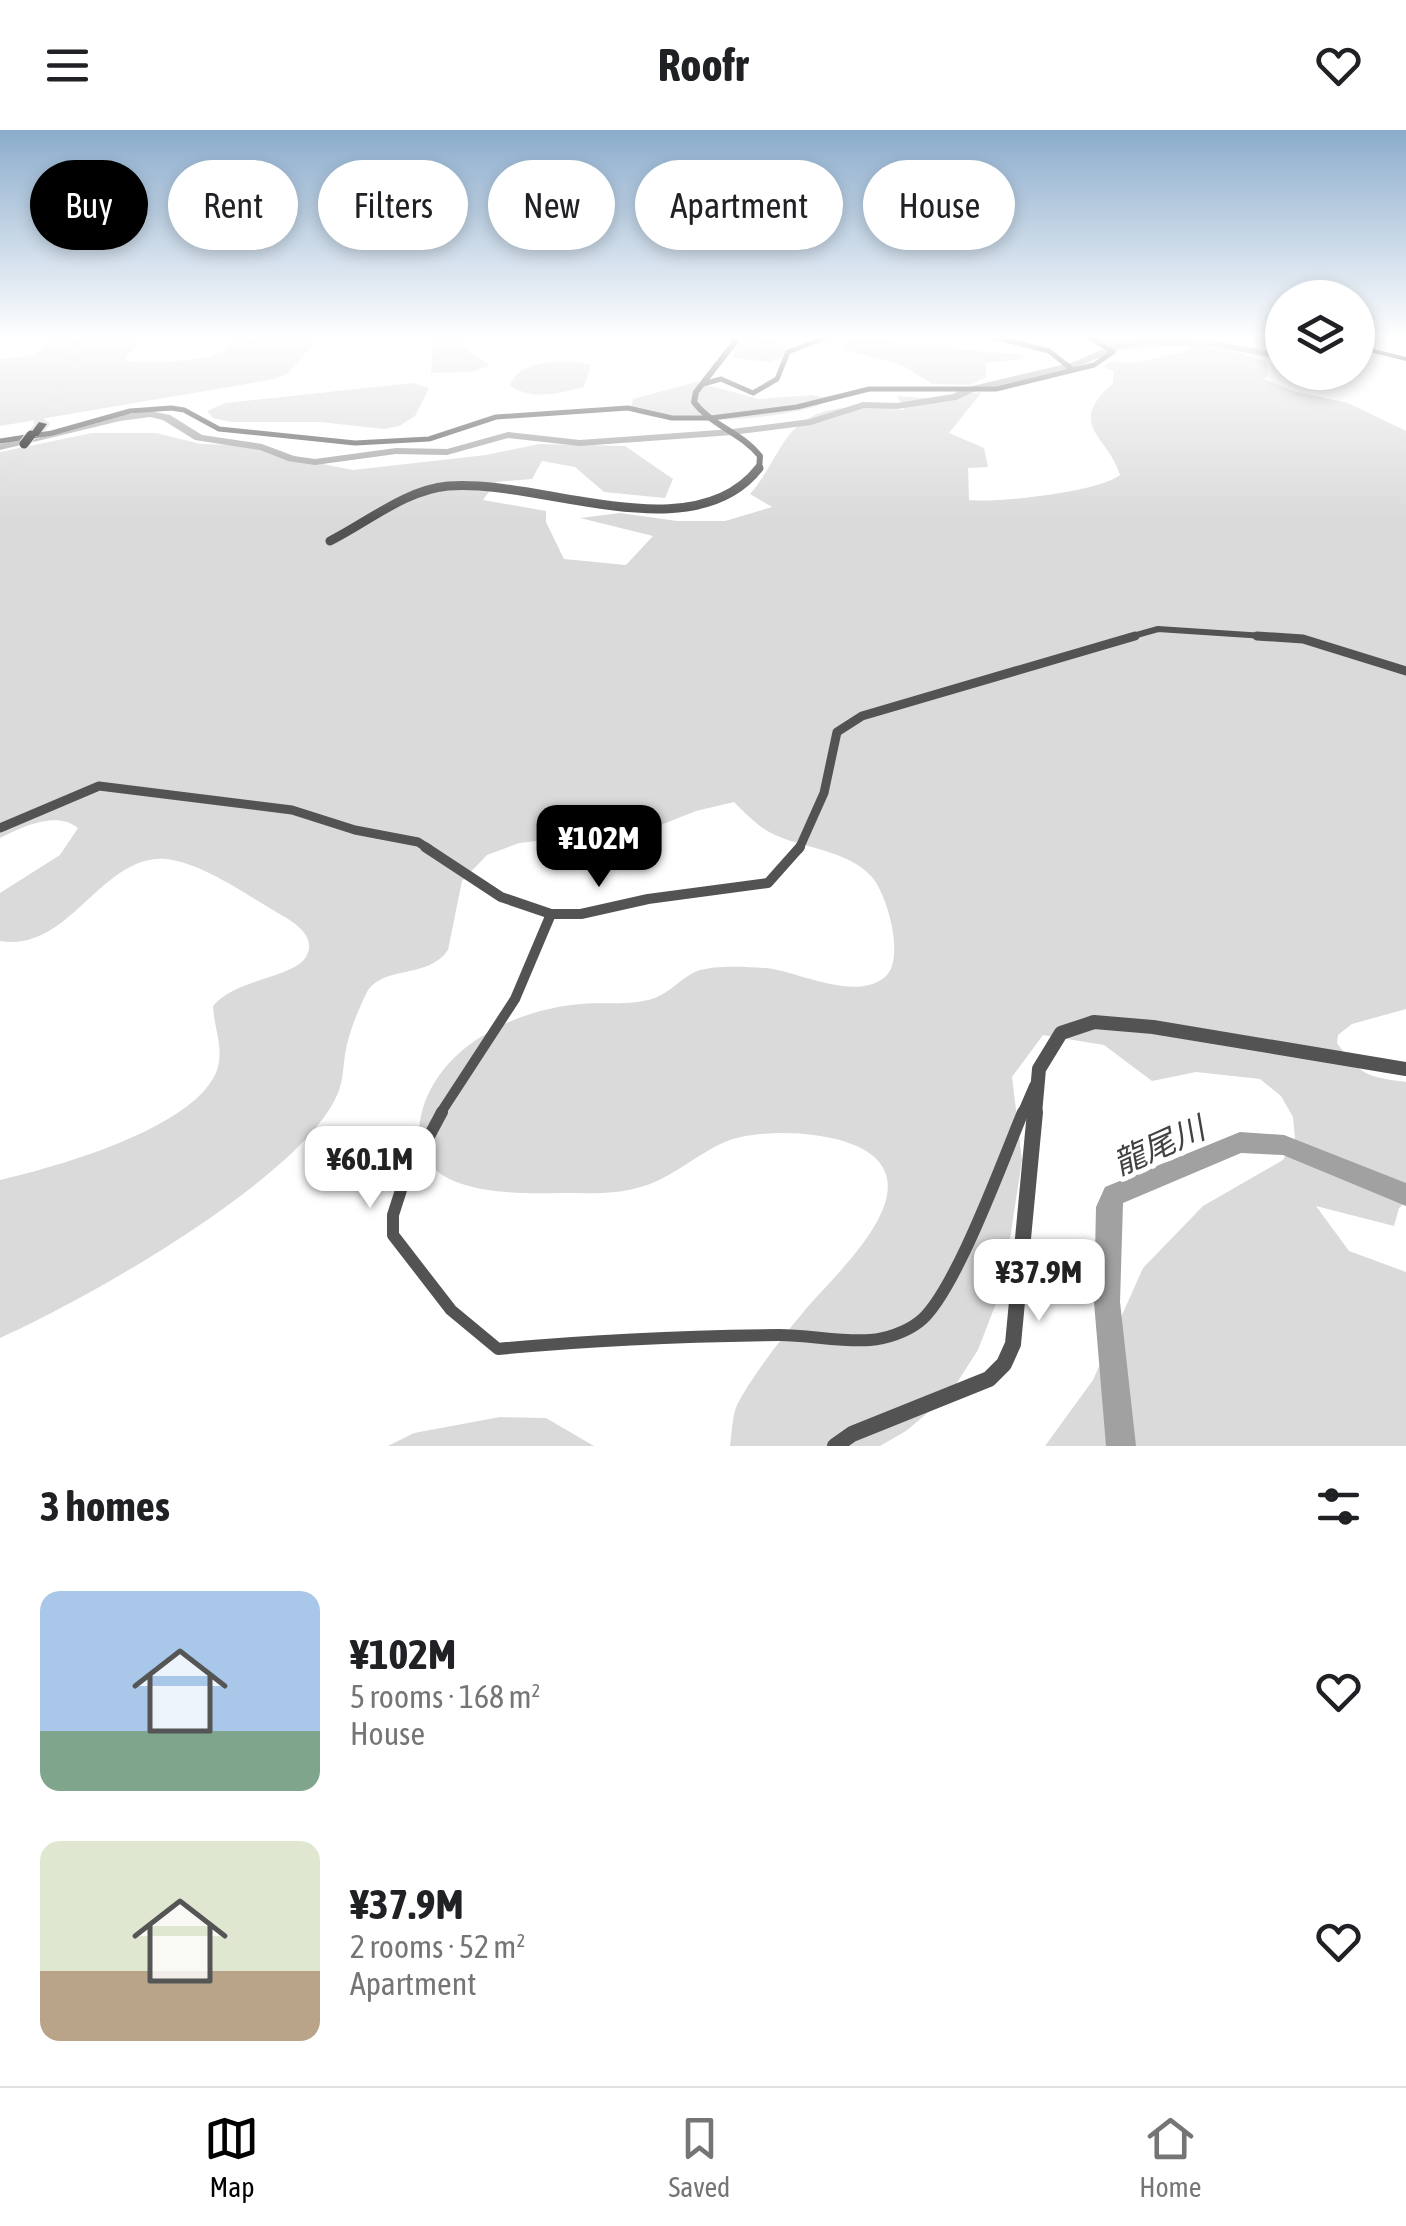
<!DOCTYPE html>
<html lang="en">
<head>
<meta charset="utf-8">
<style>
	body { margin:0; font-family:"Asap Condensed","Noto Sans JP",sans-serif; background:#f6f6f6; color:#202124; height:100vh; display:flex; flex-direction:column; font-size:38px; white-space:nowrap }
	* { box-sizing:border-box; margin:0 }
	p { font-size:32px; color:#757577 }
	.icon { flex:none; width:55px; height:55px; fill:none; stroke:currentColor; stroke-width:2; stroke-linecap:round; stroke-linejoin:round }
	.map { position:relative; height:1316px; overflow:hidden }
	.panel { display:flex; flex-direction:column; background:#fff; flex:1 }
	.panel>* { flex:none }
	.hud { position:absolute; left:30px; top:30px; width:1348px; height:90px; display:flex; gap:20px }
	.tools { position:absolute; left:1265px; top:150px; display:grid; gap:20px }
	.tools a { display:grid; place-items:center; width:110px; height:110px; border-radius:50%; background:#fff; box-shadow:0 5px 15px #0003; font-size:50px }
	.price { position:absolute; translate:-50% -85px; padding:0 22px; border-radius:20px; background:#fff; color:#222; font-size:32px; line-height:65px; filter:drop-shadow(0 2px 5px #0008) }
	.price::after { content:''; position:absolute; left:50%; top:60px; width:30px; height:22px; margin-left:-15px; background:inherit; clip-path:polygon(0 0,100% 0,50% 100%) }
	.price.active { background:#000; color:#fff }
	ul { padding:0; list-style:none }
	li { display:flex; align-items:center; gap:30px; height:250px; padding:0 40px }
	li span { display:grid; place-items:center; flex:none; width:280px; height:200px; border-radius:20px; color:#555 }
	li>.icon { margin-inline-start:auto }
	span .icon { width:120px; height:120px; fill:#fffc; stroke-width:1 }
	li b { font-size:42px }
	h2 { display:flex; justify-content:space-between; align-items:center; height:120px; padding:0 40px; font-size:42px }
	.pill { padding:0 35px; border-radius:45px; background:#fff; box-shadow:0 5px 15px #0003; font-size:35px; line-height:90px }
	.pill.active { background:#000; color:#fff }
	header { display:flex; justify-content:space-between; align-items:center; height:130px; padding:0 40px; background:#fff; font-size:45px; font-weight:700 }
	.tab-bar { display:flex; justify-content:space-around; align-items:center; height:140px; border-top:2px solid #e0e0e0; background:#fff; font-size:28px; color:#757577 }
	.tab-bar a { display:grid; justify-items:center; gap:5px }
	.tab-bar .active { color:#000 }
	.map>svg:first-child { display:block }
	.green { fill:#dadada }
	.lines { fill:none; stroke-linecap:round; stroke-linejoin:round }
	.river { fill:#a1a1a1; fill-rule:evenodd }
	.motorway-tunnel-far1 { stroke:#d9d9d9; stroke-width:9; stroke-dasharray:9 5; stroke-linecap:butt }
	.motorway-tunnel { stroke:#d9d9d9; stroke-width:11; stroke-dasharray:11 6; stroke-linecap:butt }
	.motorway-casing { stroke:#dbdbdb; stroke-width:5 }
	.minor-far4 { stroke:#535353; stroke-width:5 }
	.minor-far3 { stroke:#535353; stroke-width:6 }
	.minor-far2 { stroke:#535353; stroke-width:9 }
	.minor-far1 { stroke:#535353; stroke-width:10 }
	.minor { stroke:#535353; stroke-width:12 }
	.tertiary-far3 { stroke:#535353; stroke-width:6 }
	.tertiary-far2 { stroke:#535353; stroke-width:9 }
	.tertiary-far1 { stroke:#535353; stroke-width:14 }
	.tertiary { stroke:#535353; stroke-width:16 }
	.secondary { fill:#202020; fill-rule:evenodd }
	.motorway { fill:#000; fill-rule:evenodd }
	.motorway-bridge-casing { stroke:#dbdbdb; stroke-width:11; stroke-linecap:butt }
	.motorway-bridge { stroke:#000; stroke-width:9 }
	.labels { text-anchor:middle; stroke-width:10; stroke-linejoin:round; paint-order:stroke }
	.near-water-label { font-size:32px; font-style:italic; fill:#424242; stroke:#fff }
</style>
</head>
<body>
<header><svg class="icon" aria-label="menu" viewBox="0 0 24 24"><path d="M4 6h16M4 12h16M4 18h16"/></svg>Roofr<svg class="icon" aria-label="heart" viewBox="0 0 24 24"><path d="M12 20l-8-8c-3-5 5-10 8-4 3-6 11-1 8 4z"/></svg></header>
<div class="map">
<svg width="1406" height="1316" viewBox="0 0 1406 1316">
	<rect width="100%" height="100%" fill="#fff"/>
	<g class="green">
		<path d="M0,205H144L124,230L131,232H171L208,227L226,220L234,205H322L287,244L275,249L0,296V229L33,225L53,209Z"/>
		<path d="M419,205H459L463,216L490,236L470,242L431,243L433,213Z"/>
		<path d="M738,205H766L787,218L789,226L768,232L733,228Z"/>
		<path d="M1094,205L1192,208L1266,231L1268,246L1264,249L1293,261L1348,273L1406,301V879L1352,894L1338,905L1337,913C1360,945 1367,947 1406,952V1072L1399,1078L1394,1096L1316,1076L1349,1121L1406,1142V1316H1045L1093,1250L1143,1138L1203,1076L1283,1030L1295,1009L1293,987L1281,966L1260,949L1196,942L1152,951L1104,915L1043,905L1012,947L1022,1030L1003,1155L978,1220L949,1265L906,1301L880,1316H730C732,1303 732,1286 737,1275C753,1244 783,1207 805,1180C830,1150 903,1085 885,1042C869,999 761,996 725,1012C697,1024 673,1047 644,1056C617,1065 590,1063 562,1063C509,1064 403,1066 421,986C436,917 516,879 581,874C605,872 632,876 655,868C671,862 682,847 697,841C716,835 744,837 764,838C794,839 854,873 885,847C906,829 887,763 871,746C849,722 810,719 780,707C761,700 748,686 734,672L696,681L643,702L624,721L597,723L545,710L519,713L487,725L462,751L448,820C428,849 387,835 368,860C358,880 348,904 345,925C343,938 343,951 338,963C303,1048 85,1170 0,1208V1050C56,1037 188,1000 215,945C226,922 214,900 213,876C235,849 293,848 306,827C317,808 297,794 283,786C251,768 204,733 166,729C101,724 70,823 0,811V763L60,725L78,698C57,680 21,697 0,708V322L92,303H156L201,314L264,316L287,327L353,340L486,325L539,314L625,316L673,349L665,368L604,362L575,337L542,331L532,349L496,352L483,370L546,381V392L564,429L626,435L653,406L580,388L620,383L677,391H725L772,377L750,364C765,347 772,330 784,312C813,268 860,277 905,280L897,266L936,269L982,262L949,303L984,318L988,337L968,338L969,370C998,373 1099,362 1120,345C1108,305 1065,296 1113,253L1114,241L1102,237L1111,232L1134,233L1188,221L1186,216L1121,220L1081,208Z"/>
		<path d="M846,211C905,207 963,223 1021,224L1025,229L986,233V247L970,255L932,254L902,235L844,220Z"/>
		<path d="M576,232L591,235L584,257C561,263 529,271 510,255C520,230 553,232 576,232Z"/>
		<path d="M696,252L759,269L813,265L831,269C803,290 661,298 631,280L633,269Z"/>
		<path d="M413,253L429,258L415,286L399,296L384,299L320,292H231L213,288L207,281L225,273Z"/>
		<path d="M500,1287L546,1288L594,1316H388L414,1303Z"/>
	</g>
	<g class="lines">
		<g class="river">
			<path d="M1141,209H1207L1282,224V230L1207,215H1141L1122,218L1080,236L976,261L956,270L897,279L864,278L811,295L732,305L580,316L508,308L447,325L396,324L315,335L288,331L260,320L195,310L163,290L150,287L120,291L0,320V314L120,285L150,281L170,285L202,305L262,314L294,326L315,329L396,318L447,319L508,302L580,310L732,299L810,289L863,272L897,273L953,264L968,257L1074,232L1117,213Z"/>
			<path d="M1240,1002L1284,1005L1406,1053V1076L1283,1025L1241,1023L1123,1073L1120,1172L1136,1316H1106L1094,1172L1096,1077L1105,1057Z"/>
		</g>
		<g class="motorway-tunnel-far1">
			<path d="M37,295L62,254L82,205"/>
			<path d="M8,340L22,322"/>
		</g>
		<path class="motorway-tunnel" d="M0,350L10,338"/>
		<defs>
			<path id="motorway" d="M39,292L47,294L38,306H32L30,304Z"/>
		</defs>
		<use href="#motorway" class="motorway-casing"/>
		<g class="minor-far4">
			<path d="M986,205L1049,221L1073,240"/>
			<path d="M0,206L4,205"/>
			<path d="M703,254L721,249L753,263L777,249L788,222L832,205"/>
			<path d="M0,311L52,303L130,281L171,278L184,280L219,299L355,313L429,309L496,287L628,278L672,288H711L797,277L869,259H996L1094,235L1113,222L1086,205"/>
		</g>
		<path class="minor-far3" d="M1126,508L1158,499L1293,508"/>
		<g class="minor-far2">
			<path d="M1257,506L1303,509L1406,541"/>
			<path d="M0,698L99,656L292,680L355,700L418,712L429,719"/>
			<path d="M799,719L824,663L837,602L862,586L1135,506"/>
		</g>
		<g class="minor-far1">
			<path d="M425,717L501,767L551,784H581L648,769L768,753L800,717"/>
			<path d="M440,984L515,869L551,784"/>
			<path d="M1022,984L1034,956"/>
		</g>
		<path class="minor" d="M442,982L402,1057L393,1085V1105L451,1180L498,1219C592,1210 684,1206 779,1205C809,1205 840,1212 870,1210C886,1209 906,1202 919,1192C954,1166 1004,1027 1023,982"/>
		<path class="tertiary-far3" d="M731,205L735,212L696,262L694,272C712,296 742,303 760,326L759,340"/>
		<path class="tertiary-far2" d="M330,411C368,392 405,360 448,356C538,348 693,423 759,338"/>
		<path class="tertiary-far1" d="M1035,984L1039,939L1061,903L1094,892L1153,897L1406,939"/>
		<path class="tertiary" d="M835,1316L852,1304L989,1249L1004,1234L1013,1214L1035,982"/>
		<path class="secondary" d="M1358,215L1406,227V231L1358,219Z"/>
		<use href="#motorway" class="motorway"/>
		<defs>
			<path id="motorway-bridge" d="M24,314L31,305"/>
		</defs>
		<use href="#motorway-bridge" class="motorway-bridge-casing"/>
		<use href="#motorway-bridge" class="motorway-bridge"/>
	</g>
	<linearGradient id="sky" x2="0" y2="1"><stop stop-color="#8baccc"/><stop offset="0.53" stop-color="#fff"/><stop offset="1" stop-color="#fff" stop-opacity="0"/></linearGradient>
	<rect width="1406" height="390" fill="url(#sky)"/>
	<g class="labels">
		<g class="near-water-label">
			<text transform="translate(1159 1016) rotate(-24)" y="11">龍尾川</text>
		</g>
	</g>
</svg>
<div class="tools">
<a><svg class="icon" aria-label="layers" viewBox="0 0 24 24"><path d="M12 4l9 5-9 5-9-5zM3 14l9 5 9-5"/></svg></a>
</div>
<b class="price active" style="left:599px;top:760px">¥102M</b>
<b class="price" style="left:370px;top:1081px">¥60.1M</b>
<b class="price" style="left:1039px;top:1194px">¥37.9M</b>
<div class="hud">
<a class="pill active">Buy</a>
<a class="pill">Rent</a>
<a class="pill">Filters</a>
<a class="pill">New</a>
<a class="pill">Apartment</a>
<a class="pill">House</a>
</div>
</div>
<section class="panel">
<h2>3 homes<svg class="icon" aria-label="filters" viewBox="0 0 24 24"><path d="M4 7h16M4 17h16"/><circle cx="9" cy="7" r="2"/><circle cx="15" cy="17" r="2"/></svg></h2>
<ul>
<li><span style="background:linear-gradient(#a9c7e8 70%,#7fa58c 0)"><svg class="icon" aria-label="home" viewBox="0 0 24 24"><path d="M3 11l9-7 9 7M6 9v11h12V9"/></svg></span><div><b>¥102M</b><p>5 rooms · 168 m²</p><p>House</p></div><svg class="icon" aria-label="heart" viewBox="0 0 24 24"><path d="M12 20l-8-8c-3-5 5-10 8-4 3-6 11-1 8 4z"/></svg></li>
<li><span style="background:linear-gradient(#dfe7d0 65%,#b9a48a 0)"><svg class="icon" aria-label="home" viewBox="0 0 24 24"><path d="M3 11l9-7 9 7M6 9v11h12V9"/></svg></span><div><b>¥37.9M</b><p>2 rooms · 52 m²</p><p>Apartment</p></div><svg class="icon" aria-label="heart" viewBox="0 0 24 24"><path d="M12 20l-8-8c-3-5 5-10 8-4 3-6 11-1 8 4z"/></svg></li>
</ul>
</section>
<nav class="tab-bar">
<a class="active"><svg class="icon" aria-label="map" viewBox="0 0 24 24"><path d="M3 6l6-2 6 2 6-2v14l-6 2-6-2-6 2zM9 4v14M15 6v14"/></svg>Map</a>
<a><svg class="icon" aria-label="saved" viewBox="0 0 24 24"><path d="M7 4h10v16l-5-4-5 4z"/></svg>Saved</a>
<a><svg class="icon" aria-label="home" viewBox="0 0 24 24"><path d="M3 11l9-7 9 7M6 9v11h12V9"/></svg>Home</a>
</nav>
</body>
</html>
